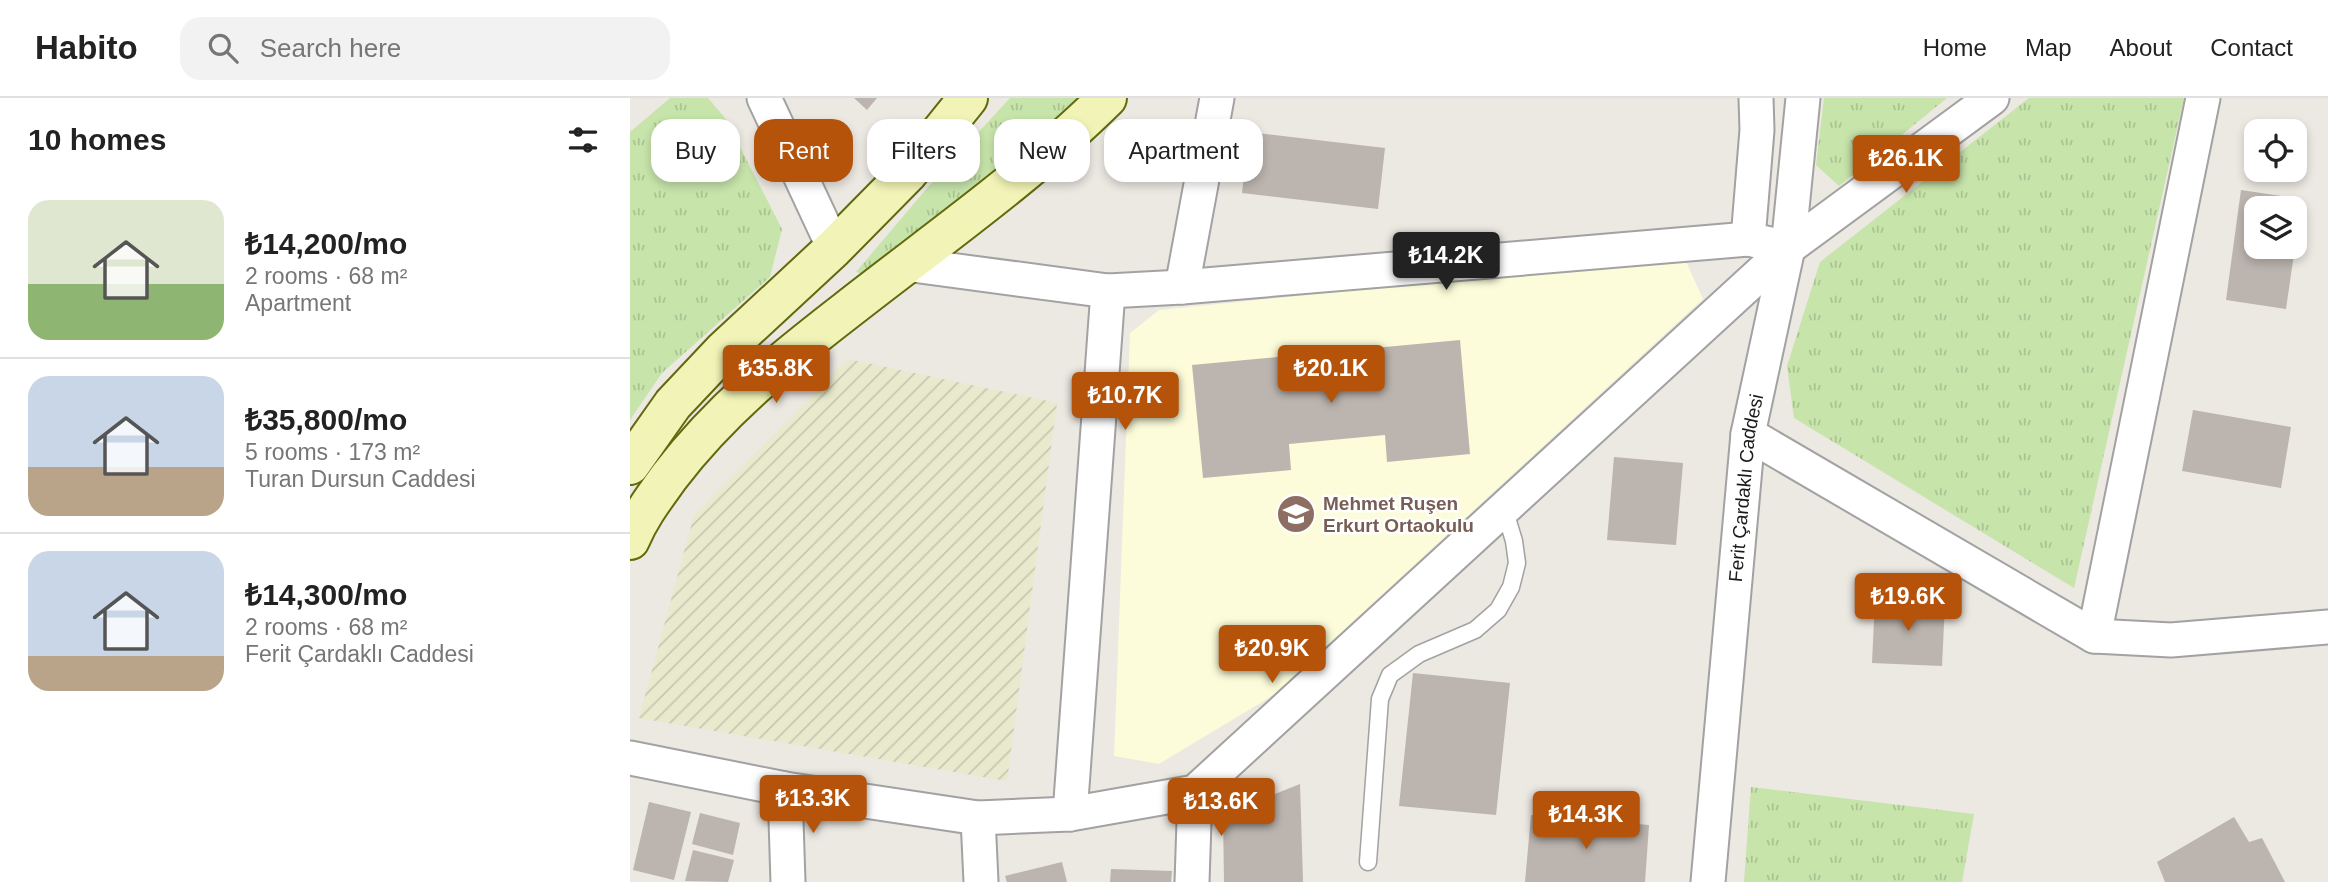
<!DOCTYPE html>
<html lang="en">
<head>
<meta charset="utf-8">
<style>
	body { margin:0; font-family:Helvetica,sans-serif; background:#f2f2f2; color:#222; height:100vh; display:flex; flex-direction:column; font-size:26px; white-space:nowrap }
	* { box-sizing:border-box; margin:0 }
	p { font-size:23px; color:#767676 }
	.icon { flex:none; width:38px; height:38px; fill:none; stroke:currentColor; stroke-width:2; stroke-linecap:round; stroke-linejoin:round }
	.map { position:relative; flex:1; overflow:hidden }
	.sheet { display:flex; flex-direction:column; background:#fff; width:630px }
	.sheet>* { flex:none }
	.hud { position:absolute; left:21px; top:21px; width:665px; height:63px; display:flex; gap:14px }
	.fabs { position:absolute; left:1614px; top:21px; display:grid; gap:14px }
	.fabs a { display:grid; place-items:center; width:63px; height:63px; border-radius:14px; background:#fff; box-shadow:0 4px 10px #0003; font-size:35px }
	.price { position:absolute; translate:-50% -60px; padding:0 16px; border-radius:7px; background:#b45309; color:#fff; font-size:23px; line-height:46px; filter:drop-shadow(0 2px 4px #0008) }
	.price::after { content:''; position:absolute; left:50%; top:42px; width:21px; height:16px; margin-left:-10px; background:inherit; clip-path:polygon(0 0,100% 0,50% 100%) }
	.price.selected { background:#222; color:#fff }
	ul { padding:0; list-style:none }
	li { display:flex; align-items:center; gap:21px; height:175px; padding:0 28px }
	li+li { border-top:2px solid #e0e0e0 }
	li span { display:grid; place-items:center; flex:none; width:196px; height:140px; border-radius:21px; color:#555 }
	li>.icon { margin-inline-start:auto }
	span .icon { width:84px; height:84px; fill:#fffc; stroke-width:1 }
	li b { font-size:30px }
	h2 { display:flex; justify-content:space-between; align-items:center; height:84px; padding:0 28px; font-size:30px }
	.pill { padding:0 24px; border-radius:21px; background:#fff; box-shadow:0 4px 10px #0003; font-size:24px; line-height:63px }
	.pill.selected { background:#b45309; color:#fff }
	header { display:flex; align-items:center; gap:42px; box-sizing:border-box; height:98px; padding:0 35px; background:#fff; border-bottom:2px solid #e0e0e0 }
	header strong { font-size:33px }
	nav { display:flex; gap:38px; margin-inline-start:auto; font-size:24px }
	.search { width:490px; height:63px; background:#f2f2f2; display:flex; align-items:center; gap:18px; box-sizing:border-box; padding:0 24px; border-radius:21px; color:#767676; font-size:26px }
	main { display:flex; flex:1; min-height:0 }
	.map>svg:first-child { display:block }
	.education { fill:#fcfcda }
	.farmland { fill:url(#farmland-furrows) }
	.grass { fill:url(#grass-tufts) }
	.building { fill:#bcb4ae }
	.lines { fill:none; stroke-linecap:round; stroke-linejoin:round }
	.lane-casing { stroke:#a2a2a2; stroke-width:19 }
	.street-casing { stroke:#a2a2a2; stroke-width:37 }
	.secondary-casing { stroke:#61690c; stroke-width:42 }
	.lane { stroke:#fff; stroke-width:16 }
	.street { stroke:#fff; stroke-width:33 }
	.secondary { stroke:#f2f4b7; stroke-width:38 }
	.labels { text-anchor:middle; stroke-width:5; stroke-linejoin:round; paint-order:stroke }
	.street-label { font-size:19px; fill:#1b1b1b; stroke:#fff }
	.education-label { font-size:19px; font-weight:bold; fill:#785e54; stroke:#fff; text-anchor:start }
</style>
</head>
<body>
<header>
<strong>Habito</strong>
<div class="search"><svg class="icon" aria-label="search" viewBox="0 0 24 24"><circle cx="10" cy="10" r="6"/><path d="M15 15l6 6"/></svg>Search here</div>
<nav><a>Home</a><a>Map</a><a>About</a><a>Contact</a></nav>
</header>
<main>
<section class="sheet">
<h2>10 homes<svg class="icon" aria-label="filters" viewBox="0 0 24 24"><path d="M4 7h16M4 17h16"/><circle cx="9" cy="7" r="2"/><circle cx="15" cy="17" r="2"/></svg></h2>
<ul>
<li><span style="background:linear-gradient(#dfe7d0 60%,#8fb573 0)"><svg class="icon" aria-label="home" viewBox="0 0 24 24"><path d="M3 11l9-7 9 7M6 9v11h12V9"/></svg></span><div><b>₺14,200/mo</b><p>2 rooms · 68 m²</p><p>Apartment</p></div></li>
<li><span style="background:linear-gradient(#c9d6e8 65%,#b9a48a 0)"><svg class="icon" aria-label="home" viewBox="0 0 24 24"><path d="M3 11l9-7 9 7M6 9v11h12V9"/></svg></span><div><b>₺35,800/mo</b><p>5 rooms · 173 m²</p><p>Turan Dursun Caddesi</p></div></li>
<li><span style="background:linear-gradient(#c9d6e8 75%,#b9a48a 0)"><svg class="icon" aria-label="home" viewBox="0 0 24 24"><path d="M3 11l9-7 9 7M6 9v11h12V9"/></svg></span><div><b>₺14,300/mo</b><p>2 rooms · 68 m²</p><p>Ferit Çardaklı Caddesi</p></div></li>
</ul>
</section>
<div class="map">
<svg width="1698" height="784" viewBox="0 0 1698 784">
	<defs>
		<pattern id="farmland-furrows" width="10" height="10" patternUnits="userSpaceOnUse" patternTransform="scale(1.75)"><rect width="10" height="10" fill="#e9eacd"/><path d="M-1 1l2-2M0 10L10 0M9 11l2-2" fill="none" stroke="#c7c8af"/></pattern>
		<pattern id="grass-tufts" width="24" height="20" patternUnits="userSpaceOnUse" patternTransform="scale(1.75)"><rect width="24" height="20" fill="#c7e4aa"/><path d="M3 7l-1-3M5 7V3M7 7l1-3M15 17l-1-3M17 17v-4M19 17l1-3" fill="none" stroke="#aac392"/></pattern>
	</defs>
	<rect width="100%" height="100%" fill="#ece8e2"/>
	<path class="education" d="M1054,159L1073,201L642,598L529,666L484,658L500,235L529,212Z"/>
	<path class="farmland" d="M218,261L427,305L377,683L9,620L64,417Z"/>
	<g class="grass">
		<path d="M40,0H78L95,20L152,131L140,179L32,275L0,322V34Z"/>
		<path d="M380,0H447L434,16L236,177L226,174L298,89Z"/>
		<path d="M1194,0H1317L1209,88L1186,67Z"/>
		<path d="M1399,0H1554L1444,490L1164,320L1157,268L1190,164Z"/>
		<path d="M1121,689L1344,716L1332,784H1114Z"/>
	</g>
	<g class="building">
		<path d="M224,0H247L237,12Z"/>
		<path d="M619,34L755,50L748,111L612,95Z"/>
		<path d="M1611,92L1672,101L1666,145L1664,110H1626V149H1665L1656,211L1596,202Z"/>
		<path d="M830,242L840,356L757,364L755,337L659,346L661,372L573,380L562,267Z"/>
		<path d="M1563,312L1661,329L1651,390L1552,373Z"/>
		<path d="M984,359L1053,365L1046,447L977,442Z"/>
		<path d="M1245,501L1315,505L1312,568L1242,565Z"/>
		<path d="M783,575L880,585L866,717L769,708Z"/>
		<path d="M670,686L673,784H594L593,717Z"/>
		<path d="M19,704L61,714L44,782L3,772Z"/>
		<path d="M70,715L110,725L103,757L62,746Z"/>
		<path d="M901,717L1019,727L1015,784H895Z"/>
		<path d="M1604,719L1619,744L1632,740L1655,784H1535L1527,764Z"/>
		<path d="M63,752L104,762L98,784L55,783Z"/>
		<path d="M432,764L437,784H377L375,778Z"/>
		<path d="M481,771L542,773L541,784H480Z"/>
	</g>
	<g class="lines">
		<defs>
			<path id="lane" d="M738,764L750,601L760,577L789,556L845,532L868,512L881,489L887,465L884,443L874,410"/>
			<g id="street">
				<path d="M134,0L204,150"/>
				<path d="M1118,141L1127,32L1126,0"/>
				<path d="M275,166L478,193L440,716"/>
				<path d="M552,189L587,0"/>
				<path d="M478,193L552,189L1118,141L1158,150"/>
				<path d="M1118,336L1464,538L1541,542L1698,529"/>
				<path d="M1464,538L1573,0"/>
				<path d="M0,660L155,691L348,720L440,716L565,694L1158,150L1362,0"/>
				<path d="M155,691L158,784"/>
				<path d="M348,720L351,784"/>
				<path d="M562,784L565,694"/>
				<path id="s1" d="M1078,784L1118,336L1158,150L1173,0"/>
			</g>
			<g id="secondary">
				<path d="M0,367L43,306L93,253L204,150L277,76L338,0"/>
				<path d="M0,442C10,418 24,400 39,379C90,312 151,263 217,212C305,143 398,78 477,0"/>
			</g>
		</defs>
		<use href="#lane" class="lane-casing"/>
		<use href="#street" class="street-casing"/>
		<use href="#secondary" class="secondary-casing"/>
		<use href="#lane" class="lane"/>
		<use href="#street" class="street"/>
		<use href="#secondary" class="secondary"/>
	</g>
	<defs>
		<symbol id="school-disc" viewBox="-11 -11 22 22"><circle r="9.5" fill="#8d6e63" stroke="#fff"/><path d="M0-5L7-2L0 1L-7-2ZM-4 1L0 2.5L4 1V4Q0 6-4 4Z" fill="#fff"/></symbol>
	</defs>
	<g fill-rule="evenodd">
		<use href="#school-disc" x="644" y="394" width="44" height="44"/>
	</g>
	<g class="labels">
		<g class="street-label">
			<text dy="7" stroke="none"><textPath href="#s1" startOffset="396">Ferit Çardaklı Caddesi</textPath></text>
		</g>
		<g class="education-label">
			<text x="693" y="412">Mehmet Ruşen<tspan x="693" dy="22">Erkurt Ortaokulu</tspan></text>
		</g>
	</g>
</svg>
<div class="fabs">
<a><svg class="icon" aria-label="locate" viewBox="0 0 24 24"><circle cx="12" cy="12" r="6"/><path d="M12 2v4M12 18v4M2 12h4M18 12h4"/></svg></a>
<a><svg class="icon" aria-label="layers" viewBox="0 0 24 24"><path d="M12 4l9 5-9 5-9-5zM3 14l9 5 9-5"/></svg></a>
</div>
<b class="price" style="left:1276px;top:97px">₺26.1K</b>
<b class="price selected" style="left:816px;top:194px">₺14.2K</b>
<b class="price" style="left:146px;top:307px">₺35.8K</b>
<b class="price" style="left:701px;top:307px">₺20.1K</b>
<b class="price" style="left:495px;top:334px">₺10.7K</b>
<b class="price" style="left:1278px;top:535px">₺19.6K</b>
<b class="price" style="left:642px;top:587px">₺20.9K</b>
<b class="price" style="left:183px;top:737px">₺13.3K</b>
<b class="price" style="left:591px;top:740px">₺13.6K</b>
<b class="price" style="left:956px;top:753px">₺14.3K</b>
<div class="hud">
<a class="pill">Buy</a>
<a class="pill selected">Rent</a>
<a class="pill">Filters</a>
<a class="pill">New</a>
<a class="pill">Apartment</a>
</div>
</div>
</main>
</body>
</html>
